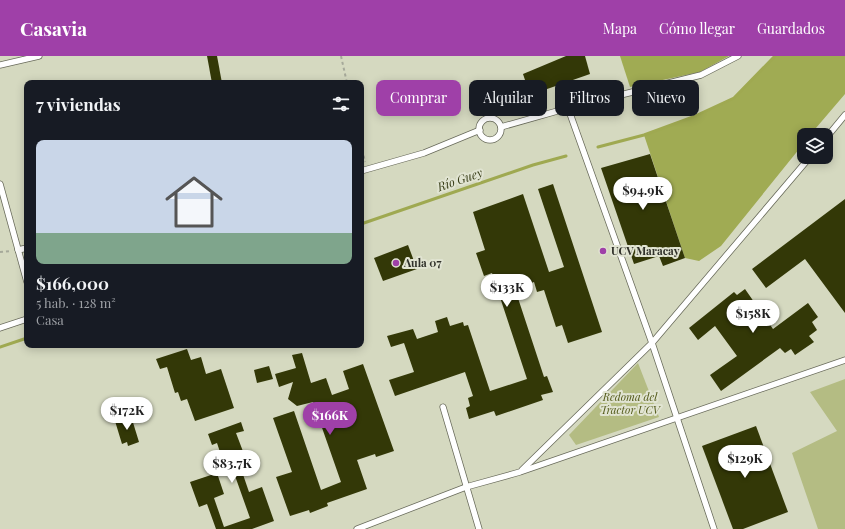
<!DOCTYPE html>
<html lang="es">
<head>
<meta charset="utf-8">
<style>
	body { margin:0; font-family:"Playfair Display",serif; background:#20242c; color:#f1f3f6; height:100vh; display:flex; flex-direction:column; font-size:15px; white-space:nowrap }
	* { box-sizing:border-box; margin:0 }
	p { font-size:13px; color:#9ea1a6 }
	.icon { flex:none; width:22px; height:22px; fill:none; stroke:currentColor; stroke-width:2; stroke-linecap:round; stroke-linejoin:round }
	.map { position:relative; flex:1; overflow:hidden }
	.sheet { position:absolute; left:24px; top:24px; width:340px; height:268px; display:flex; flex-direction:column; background:#171b24; border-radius:8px; box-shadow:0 2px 10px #0003 }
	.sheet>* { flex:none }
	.banner { position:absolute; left:376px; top:24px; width:380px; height:36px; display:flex; gap:8px }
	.controls { position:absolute; left:797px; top:72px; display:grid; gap:8px }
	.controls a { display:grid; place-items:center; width:36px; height:36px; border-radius:8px; background:#171b24; box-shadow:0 2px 10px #0003; font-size:20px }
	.price { position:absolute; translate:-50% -34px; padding:0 9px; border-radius:14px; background:#fff; color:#222; font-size:13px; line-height:26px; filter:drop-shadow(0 1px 2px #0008) }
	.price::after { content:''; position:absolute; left:50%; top:24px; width:12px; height:9px; margin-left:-6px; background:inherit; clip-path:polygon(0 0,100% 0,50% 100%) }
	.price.current { background:#9f40a8; color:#fff }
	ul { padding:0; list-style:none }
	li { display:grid; align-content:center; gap:8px; height:212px; padding:0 12px }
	li span { display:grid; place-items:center; height:124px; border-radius:8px; color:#555 }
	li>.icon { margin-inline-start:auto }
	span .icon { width:72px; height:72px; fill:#fffc; stroke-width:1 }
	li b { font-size:17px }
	h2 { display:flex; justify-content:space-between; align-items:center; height:48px; padding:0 12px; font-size:17px }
	.tag { padding:0 14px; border-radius:8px; background:#171b24; box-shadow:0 2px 10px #0003; font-size:14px; line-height:36px }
	.tag.current { background:#9f40a8; color:#fff }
	header { display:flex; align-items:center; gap:24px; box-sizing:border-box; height:56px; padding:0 20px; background:#9f40a8; color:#fff }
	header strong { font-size:19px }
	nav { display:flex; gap:22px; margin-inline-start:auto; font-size:14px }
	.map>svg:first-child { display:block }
	.built { fill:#d5d9c0; fill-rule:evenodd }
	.green { fill:#b4bc83 }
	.forest { fill:#a0ab53 }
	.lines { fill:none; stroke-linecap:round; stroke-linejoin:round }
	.stream { stroke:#9fa951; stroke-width:3 }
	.building { fill:#333807 }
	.lane-casing { stroke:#686a5a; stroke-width:7 }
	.path { stroke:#a6a99a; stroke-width:2; stroke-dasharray:3 3; stroke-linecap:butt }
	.lane { stroke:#fff; stroke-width:5.5 }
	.poi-dot { fill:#9f40a8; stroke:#e1e4d2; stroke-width:1.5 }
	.labels { text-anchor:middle; stroke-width:4; stroke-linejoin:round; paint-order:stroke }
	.poi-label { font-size:11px; font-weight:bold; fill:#30312a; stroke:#e1e4d2; text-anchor:start }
	.park-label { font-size:11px; font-style:italic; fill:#535a1a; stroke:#e1e4d2 }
	.water-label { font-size:12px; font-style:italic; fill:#353a14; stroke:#e1e4d2 }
</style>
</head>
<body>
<header>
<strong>Casavia</strong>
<nav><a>Mapa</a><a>Cómo llegar</a><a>Guardados</a></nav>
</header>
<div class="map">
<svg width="845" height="473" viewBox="0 0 845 473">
	<rect width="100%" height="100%" fill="#e1e4d2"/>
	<path class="built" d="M0,0H845V473H0ZM27,27H361V289H27ZM804,79H826V101H804Z"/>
	<g class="green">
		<path d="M638,307L659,361L576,389L569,379Z"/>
		<path d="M845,323V473H818L792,397L837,375L810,336Z"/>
	</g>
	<g class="forest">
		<path d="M620,0H729L700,16L630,31Z"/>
		<path d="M775,0H845V38L810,79H804V87L721,190L699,205L685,202L644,79L693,61L734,42Z"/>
	</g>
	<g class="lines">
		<g class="stream">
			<path d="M598,91L644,79L693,61L734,42L775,0"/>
			<path d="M361,168L533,109L566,100"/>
			<path d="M0,291L27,282"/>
		</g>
	</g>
	<g class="building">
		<path d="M207,0H217L222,27H212Z"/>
		<path d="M566,0H585L590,18L530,39L523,18Z"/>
		<path d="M650,98L685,202L663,210L659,200L634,208L601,112Z"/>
		<path d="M553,128L602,276L568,287L562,269L556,271L544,234L537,236L534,226L515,233L544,321L547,320L553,336L541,339L543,344L496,360L494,355L469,363L466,352L470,350L468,342L473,340L465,316L395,340L389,324L414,316L404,287L391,291L387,280L413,273L417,283L438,276L435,265L447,261L450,270L463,266L464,270L468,269L490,335L527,323L492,217L484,220L476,197L485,194L473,156L523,138L549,216L564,211L538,133Z"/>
		<path d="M845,143V257L805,203L766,232L752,213Z"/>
		<path d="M408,189L417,213L383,225L374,202Z"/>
		<path d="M745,233L773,273L808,247L818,261L812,266L817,274L809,280L814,286L795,299L791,293L785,297L780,292L721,335L710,319L737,300L715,270L698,284L689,272L734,236L737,239Z"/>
		<path d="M187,293L191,304L201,301L206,318L221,313L234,352L195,365L187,343L181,345L178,336L175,337L167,311L160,313L156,303Z"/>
		<path d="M302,297L311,327L326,322L332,339L349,333L343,315L363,308L394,395L376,401L375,398L357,404L367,433L327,447L328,450L310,457L309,454L290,460L276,421L292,416L273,362L294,355L321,434L341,426L313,346L297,350L288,343L293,326L279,331L275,318L296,312L292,299Z"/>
		<path d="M269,310L273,323L257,327L254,314Z"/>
		<path d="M131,360L139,386L128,390L127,386L122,388L115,365Z"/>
		<path d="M241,366L244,375L236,377L244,398L237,401L249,436L262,431L274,465L252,473H216L207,448L199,451L190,426L217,417L224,438L214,442L224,471L250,462L229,403L223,405L217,387L212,389L208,378Z"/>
		<path d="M756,370L788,456L743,473H733L702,390Z"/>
	</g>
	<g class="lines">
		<defs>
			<g id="lane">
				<path d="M0,9L39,0"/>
				<path d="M568,52L652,287L714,473"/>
				<circle cx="490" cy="73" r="11"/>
				<path d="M501,71L568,52L701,19L738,0"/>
				<path d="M826,82L845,59"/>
				<path d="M361,115L424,97L480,74"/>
				<path d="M0,128L27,226"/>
				<path d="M18,194L27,192"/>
				<path d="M0,272L27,263"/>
				<path d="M443,351L479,473"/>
				<path d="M522,414L652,287L810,101"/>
				<path d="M357,473L466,431L520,416L845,304"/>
			</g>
		</defs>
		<use href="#lane" class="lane-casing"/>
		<g class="path">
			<path d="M341,0L347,27"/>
			<path d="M361,88L365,106"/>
			<path d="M0,196L11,195"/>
		</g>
		<use href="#lane" class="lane"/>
	</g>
	<g class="poi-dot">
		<circle cx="603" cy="195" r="4"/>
		<circle cx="396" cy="207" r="4"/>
	</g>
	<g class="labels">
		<g class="poi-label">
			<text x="611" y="199">UCV Maracay</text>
			<text x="404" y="211">Aula 07</text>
		</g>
		<g class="park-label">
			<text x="630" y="345">Redoma del<tspan x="630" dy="13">Tractor UCV</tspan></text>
		</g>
		<g class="water-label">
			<text transform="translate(460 124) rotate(-19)" y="4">Río Guey</text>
		</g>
	</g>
</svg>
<div class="controls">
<a><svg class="icon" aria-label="layers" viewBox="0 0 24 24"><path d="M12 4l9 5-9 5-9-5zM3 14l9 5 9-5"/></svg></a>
</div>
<b class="price" style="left:643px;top:155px">$94.9K</b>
<b class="price" style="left:507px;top:252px">$133K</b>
<b class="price" style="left:753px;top:278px">$158K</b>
<b class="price" style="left:127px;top:375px">$172K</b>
<b class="price current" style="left:330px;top:380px">$166K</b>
<b class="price" style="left:745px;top:423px">$129K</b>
<b class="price" style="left:232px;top:428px">$83.7K</b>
<div class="banner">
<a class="tag current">Comprar</a>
<a class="tag">Alquilar</a>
<a class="tag">Filtros</a>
<a class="tag">Nuevo</a>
</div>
<section class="sheet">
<h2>7 viviendas<svg class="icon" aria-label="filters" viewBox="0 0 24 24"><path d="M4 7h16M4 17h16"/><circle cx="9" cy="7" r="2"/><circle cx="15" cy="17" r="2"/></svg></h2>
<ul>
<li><span style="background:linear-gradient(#c9d6e8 75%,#7fa58c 0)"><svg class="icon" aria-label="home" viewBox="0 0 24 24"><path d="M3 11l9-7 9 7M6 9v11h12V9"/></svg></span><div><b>$166,000</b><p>5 hab. · 128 m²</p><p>Casa</p></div></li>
</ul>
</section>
</div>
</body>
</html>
